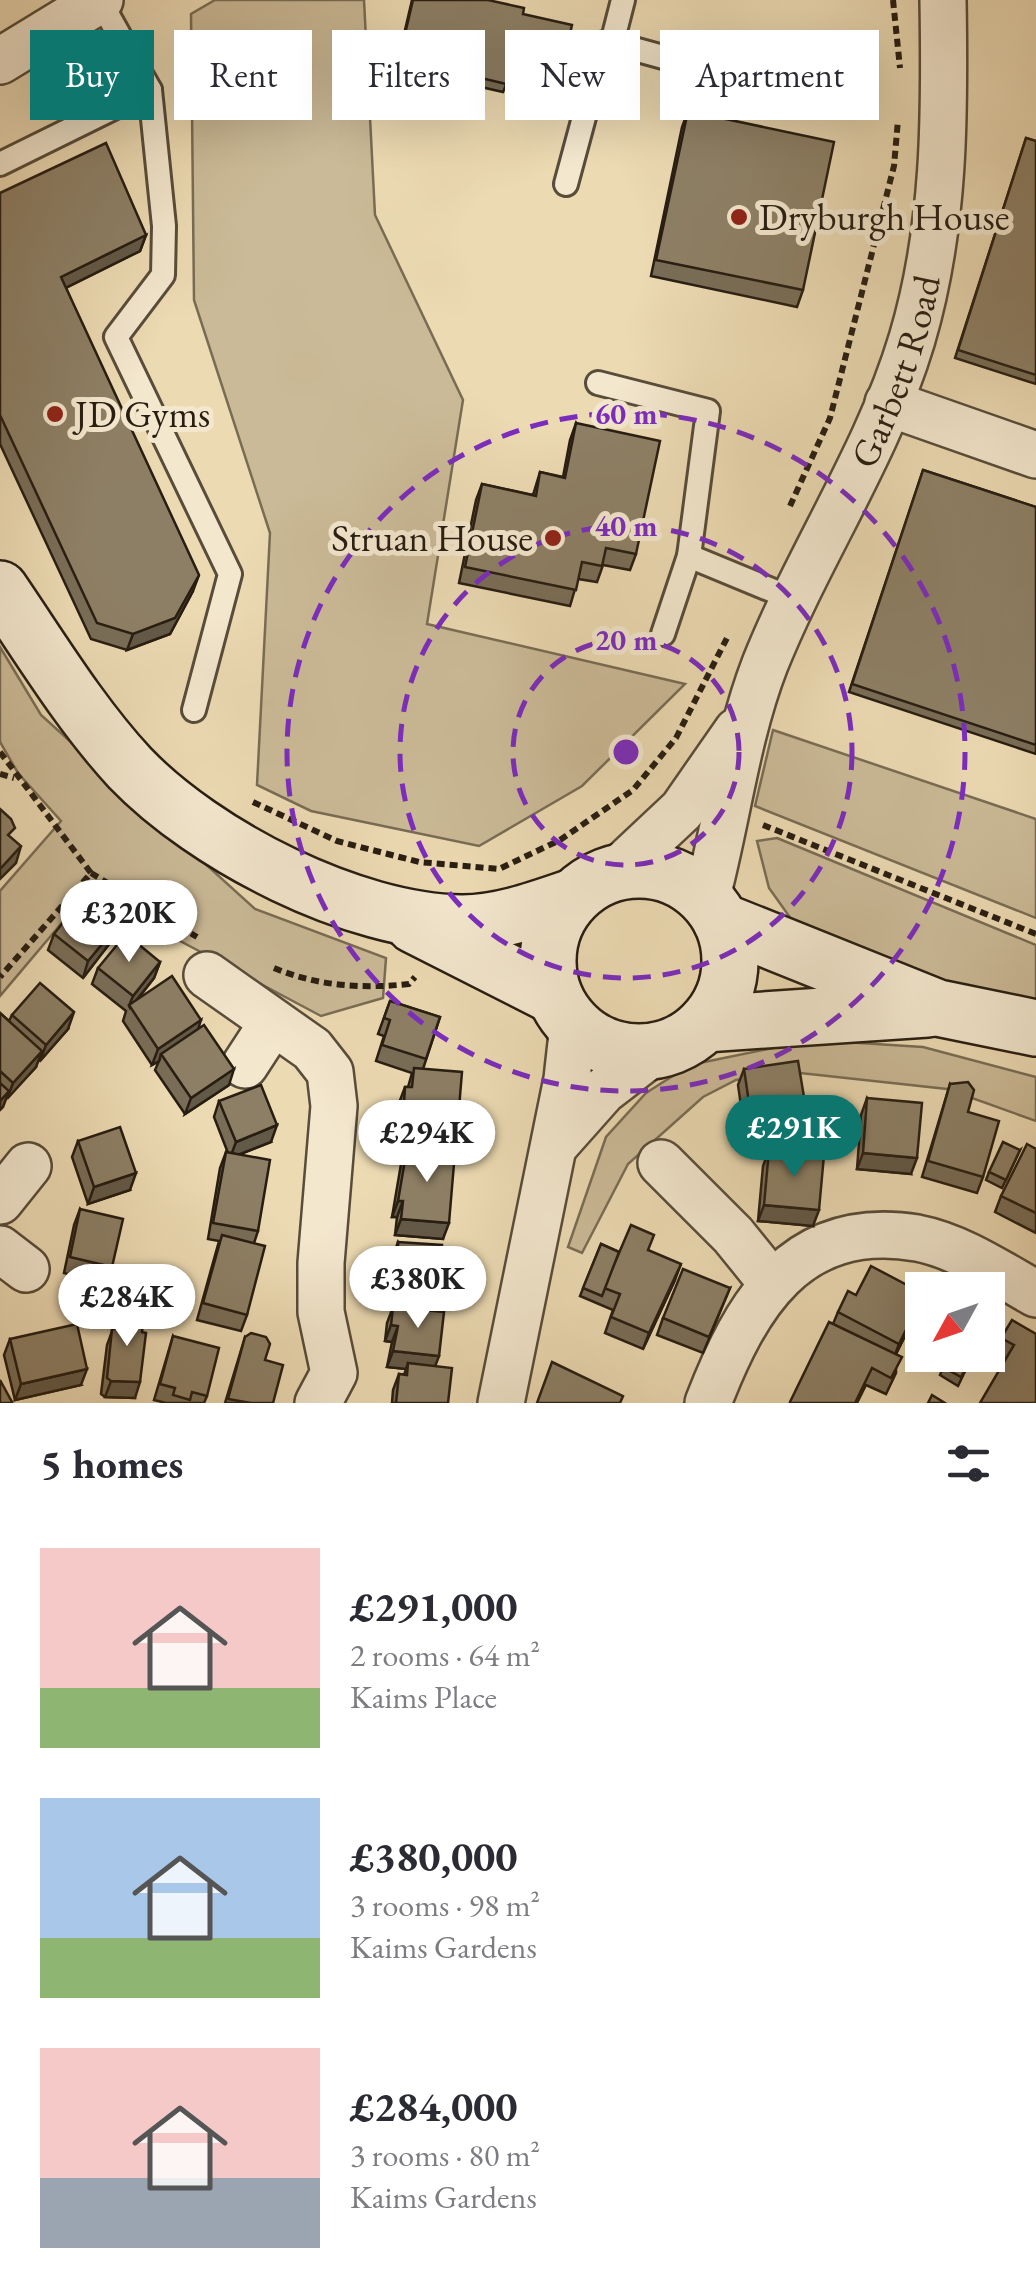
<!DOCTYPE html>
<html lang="en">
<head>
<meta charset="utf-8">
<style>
	body { margin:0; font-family:"EB Garamond",serif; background:#f7f7f7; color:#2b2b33; height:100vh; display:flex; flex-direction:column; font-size:38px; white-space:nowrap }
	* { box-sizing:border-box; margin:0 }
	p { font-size:32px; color:#7c7c81 }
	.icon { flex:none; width:55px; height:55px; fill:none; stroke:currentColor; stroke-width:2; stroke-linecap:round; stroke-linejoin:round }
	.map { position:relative; height:1403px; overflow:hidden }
	.details { display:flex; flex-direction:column; background:#fff; flex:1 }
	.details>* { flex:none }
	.banner { position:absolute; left:30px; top:30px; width:978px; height:90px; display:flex; gap:20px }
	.needle { width:65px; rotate:230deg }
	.controls { position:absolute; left:905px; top:1272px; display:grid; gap:20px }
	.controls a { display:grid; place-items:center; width:100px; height:100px; border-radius:0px; background:#fff; box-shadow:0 10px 40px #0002; font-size:50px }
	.price { position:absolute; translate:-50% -85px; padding:0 22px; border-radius:35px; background:#fff; color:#222; font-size:32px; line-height:65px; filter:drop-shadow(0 2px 5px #0008) }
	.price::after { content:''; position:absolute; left:50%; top:60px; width:30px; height:22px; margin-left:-15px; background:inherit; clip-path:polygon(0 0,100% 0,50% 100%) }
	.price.selected { background:#0f766e; color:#fff }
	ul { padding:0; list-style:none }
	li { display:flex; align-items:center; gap:30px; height:250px; padding:0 40px }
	li span { display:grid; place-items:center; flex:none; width:280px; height:200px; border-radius:0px; color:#555 }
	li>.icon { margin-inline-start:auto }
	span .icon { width:120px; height:120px; fill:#fffc; stroke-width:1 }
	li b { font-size:42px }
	h2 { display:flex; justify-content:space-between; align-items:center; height:120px; padding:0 40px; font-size:42px }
	.pill { padding:0 35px; border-radius:0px; background:#fff; box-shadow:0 10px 40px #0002; font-size:35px; line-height:90px }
	.pill.selected { background:#0f766e; color:#fff }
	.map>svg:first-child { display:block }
	.green { fill:#cbba97; stroke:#796c54; stroke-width:2.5 }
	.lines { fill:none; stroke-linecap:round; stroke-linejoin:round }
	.lane-casing { stroke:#584c3a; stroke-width:28 }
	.street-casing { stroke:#584c3a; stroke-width:50 }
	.secondary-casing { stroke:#271d11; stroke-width:60 }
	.path { stroke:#271d11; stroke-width:6; stroke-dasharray:8 5; stroke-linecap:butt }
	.lane { stroke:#f3e7ce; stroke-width:22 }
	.street { stroke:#f3e7ce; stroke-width:45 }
	.secondary { stroke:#f3e7ce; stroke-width:55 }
	.wall { fill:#796d57; stroke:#271d11; stroke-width:2.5 }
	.shaded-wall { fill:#635947; stroke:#271d11; stroke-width:2.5 }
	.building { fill:#8d7f65; stroke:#271d11; stroke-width:2.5 }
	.ring { fill:none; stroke:#7b2cbf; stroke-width:5; stroke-dasharray:18 12 }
	.poi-dot { fill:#8f2418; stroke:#f3e7ce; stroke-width:4 }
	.labels { text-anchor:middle; stroke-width:10; stroke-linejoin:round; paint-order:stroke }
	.poi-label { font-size:38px; fill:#271d11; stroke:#f3e7ce; text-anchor:start }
	.street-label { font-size:38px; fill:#271d11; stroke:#f3e7ce }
	.centre { fill:#7b2cbf; stroke:#f3e7ce; stroke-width:5 }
	.ring-label { font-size:30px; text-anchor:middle; font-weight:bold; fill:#7b2cbf; stroke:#f3e7ce; stroke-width:10; stroke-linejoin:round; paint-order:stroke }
</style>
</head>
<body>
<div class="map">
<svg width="1036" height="1403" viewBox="0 0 1036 1403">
	<rect width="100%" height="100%" fill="#ecdab3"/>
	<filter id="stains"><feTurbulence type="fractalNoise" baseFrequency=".002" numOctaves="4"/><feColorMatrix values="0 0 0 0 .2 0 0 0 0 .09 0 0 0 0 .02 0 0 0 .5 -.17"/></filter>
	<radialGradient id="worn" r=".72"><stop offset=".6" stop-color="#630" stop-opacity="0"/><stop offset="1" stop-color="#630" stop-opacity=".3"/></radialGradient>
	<g class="green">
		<path d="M215,0H364L375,215L463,400L427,624L685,684L582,786L479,846L311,811L257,785L270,533L194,300L191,14Z"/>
		<path d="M0,647L41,715L255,909L386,958L383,998L321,1016L88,892L0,996V891L61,821L18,773L0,742Z"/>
		<path d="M773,730L1036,819V918L755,806Z"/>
		<path d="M777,838L1036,945V1009L936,985L799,930L769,888L757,841Z"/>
		<path d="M812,1040L923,1047L1036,1077V1121L947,1089L791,1072L736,1080L703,1097L628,1164L582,1253L568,1247L606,1137L646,1093L690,1065Z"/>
	</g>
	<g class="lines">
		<defs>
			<g id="lane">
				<path d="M623,0L612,43L827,102"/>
				<path d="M100,1L150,90L164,226L163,275L116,337L230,574L194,710"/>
				<path d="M0,164L150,90"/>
				<path d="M566,184L604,43H612"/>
				<path d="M598,383L708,411L689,556L793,599"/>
				<path d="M663,634L689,556"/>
			</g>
			<g id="street">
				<path d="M0,61L100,0"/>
				<path d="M888,403L1036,455"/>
				<path d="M616,872L682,810L737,731"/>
				<path id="s1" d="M706,900C727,822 736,739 765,664C809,554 878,453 912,339C945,228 945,115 943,0"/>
				<path d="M207,975L312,1049L330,1072L334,1106L321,1263V1312L334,1373L318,1403"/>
				<path d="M245,1065L273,1022"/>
				<path d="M555,1145L603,1091L655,1051"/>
				<path d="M661,1163L733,1235L771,1282"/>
				<path d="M0,1201L28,1166"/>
				<path d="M0,1249L26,1269"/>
				<path d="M501,1403L567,1079L573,1025"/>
				<path d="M708,1403C746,1305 795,1218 917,1238C959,1246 999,1273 1036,1294"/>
			</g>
			<g id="secondary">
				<path d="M0,589C41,649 80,714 130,768C205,846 353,922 462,923C500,923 538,909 573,897"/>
				<circle cx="639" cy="961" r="91"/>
				<path d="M721,921L938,1008L1036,1028"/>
				<path d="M414,925L554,996"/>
				<path d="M705,1024L927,1009"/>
			</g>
		</defs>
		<use href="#lane" class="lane-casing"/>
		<use href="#street" class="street-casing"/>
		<use href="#secondary" class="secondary-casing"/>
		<g class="path">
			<path d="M893,0L900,68"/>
			<path d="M790,506L830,418L894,166L898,120"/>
			<path d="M0,752L91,873L0,977"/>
			<path d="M0,774L14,778"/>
			<path d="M253,802L337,841L419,862L499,869L560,840L633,790L676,738L729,634"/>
			<path d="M763,825L1036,934"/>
			<path d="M91,873L197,937"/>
			<path d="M274,968C317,986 362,989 409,984L415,977"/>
		</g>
		<use href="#lane" class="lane"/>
		<use href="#street" class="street"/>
		<use href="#secondary" class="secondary"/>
	</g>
	<g class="wall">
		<path d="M412,0H488L523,14L557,88L554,96L506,85L503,92L441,78L443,70L398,60Z"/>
		<path d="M688,111L803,290L797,307L651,276L682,127Z"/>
		<path d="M1026,138L1036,141V384L955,358Z"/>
		<path d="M0,193L146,235L140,251L66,288L193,591L170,634L127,650L91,639L0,444Z"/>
		<path d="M576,423L636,554L630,570L603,565L597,582L578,579L570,606L459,583L476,500L482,484L533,495L540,472L563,477L570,440Z"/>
		<path d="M923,470L1036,507V754L849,692Z"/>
		<path d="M116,927L110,943L83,978L48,950L54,934Z"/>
		<path d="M160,962L154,978L138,999L198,1029L229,1085L185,1114L155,1070L159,1061L152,1065L123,1021L126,1011L92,984L98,968Z"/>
		<path d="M390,1001L440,1017L423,1069L456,1144L453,1152L443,1239L395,1235L397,1217H392L401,1164L404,1156V1136H397L399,1103L405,1087H408L412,1073L376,1061L384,1036L378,1034Z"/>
		<path d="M0,1013L9,1021L12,1015L68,1029L40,1061L38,1060L36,1067L6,1098L0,1110Z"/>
		<path d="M744,1069L801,1131L746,1140L738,1085Z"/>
		<path d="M950,1084L968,1112L983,1177L977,1193L922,1177Z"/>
		<path d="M867,1098L911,1174L857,1169L861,1115Z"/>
		<path d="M219,1101L271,1142L238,1155L258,1231L254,1243L247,1315L241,1331L197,1320L219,1241L208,1239L220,1168L226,1152L228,1153L214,1117Z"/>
		<path d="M78,1141L130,1190L88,1204L72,1157Z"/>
		<path d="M1036,1149V1233L995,1212L1001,1196Z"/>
		<path d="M769,1150L813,1226L758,1221L763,1166Z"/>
		<path d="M1020,1150L1002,1188L986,1180L989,1172Z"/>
		<path d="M80,1209L112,1267L106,1283L64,1273L74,1225Z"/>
		<path d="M398,1242L433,1306L389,1302L390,1289H378L380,1269L386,1253H394Z"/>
		<path d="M601,1244L619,1252L649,1251L675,1280L643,1349L605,1333L613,1310L580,1296Z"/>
		<path d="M730,1288L703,1353L657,1335L663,1318Z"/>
		<path d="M856,1295L922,1299L918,1310L896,1354V1373L886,1394L866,1385L857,1403H790L833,1324L838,1312Z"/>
		<path d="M393,1307L435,1366L448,1403H392L393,1390L399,1374L404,1375L406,1369L387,1367L392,1342L385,1341L387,1323Z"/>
		<path d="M119,1312L135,1398L105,1397L101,1394L107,1345Z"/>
		<path d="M1036,1334L1006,1360L996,1354L1001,1338Z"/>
		<path d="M173,1336L207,1396L204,1403H166L154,1400Z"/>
		<path d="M245,1337L265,1360L273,1403H225Z"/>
		<path d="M10,1339L81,1385L15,1400L4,1355Z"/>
		<path d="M971,1359L958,1386L940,1375L943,1367Z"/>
	</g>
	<g class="shaded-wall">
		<path d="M146,235L140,251L55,293L61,277Z"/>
		<path d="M199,575L193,591L170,634L127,650L133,634Z"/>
		<path d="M21,846L16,863L0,879V869Z"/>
		<path d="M116,927L110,943L83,978L88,961Z"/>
		<path d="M160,962L154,978L130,1008L129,1006L133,996Z"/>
		<path d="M74,1012L68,1029L40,1061L46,1045Z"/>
		<path d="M201,1020L196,1036L161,1054L159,1061L152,1065L158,1049Z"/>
		<path d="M42,1051L36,1067L7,1099L13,1083Z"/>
		<path d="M234,1069L229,1085L185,1114L191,1098Z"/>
		<path d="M9,1091L3,1107L0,1110V1101Z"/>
		<path d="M807,1115L801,1131L746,1140L752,1123Z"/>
		<path d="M402,1119L410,1120L404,1136H397Z"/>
		<path d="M277,1125L271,1142L230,1158L236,1142Z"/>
		<path d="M408,1139L456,1144L450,1160L407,1148L403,1155Z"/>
		<path d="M863,1153L917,1158L911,1174L857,1169Z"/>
		<path d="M136,1173L130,1190L88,1204L94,1187Z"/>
		<path d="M398,1201H403L397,1217H392Z"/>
		<path d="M764,1205L819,1210L813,1226L758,1221Z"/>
		<path d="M401,1219L449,1223L443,1239L395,1235Z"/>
		<path d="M681,1264L675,1280L643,1349L649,1333Z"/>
		<path d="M384,1273H396L390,1289H378Z"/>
		<path d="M395,1286L439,1289L433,1306L389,1302Z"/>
		<path d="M922,1297L918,1310L893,1360L899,1344Z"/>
		<path d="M391,1325L398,1326L392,1342L385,1341Z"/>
		<path d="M393,1351L439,1356L433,1372L408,1363L406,1369L387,1367Z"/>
		<path d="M87,1369L81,1385L15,1400L21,1384Z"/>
		<path d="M111,1381L140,1382L135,1398L105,1397Z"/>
	</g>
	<g class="building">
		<path d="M413,0H488L524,8L523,14L572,25L557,88L508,77L506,84L444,69L446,62L401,51Z"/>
		<path d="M688,111L834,142L803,290L656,260Z"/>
		<path d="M1026,138L1036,141V375L958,350Z"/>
		<path d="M106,143L146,235L61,277L199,575L175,618L133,634L97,623L0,415V193Z"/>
		<path d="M576,423L660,441L636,554L606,548L602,566L582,562L576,590L465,567L482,484L536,496L540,472L565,478Z"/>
		<path d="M923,470L1036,507V745L852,684Z"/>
		<path d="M0,809L11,819L15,828L8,835L21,846L0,869Z"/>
		<path d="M81,899L116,927L88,961L54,934Z"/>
		<path d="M126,934L160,962L133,996L98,968Z"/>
		<path d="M172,976L201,1020L158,1049L129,1005Z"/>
		<path d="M40,983L74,1012L46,1045L12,1015Z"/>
		<path d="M390,1001L440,1017L426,1059L382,1045L390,1020L384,1018Z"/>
		<path d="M0,1013L42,1051L13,1083L0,1071Z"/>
		<path d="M204,1025L234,1069L191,1098L161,1054Z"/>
		<path d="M798,1061L807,1115L752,1123L744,1069Z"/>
		<path d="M414,1068L462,1072L456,1144L408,1139L410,1120L402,1119L404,1103L405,1087H412Z"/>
		<path d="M968,1082L974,1090L968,1112L999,1121L983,1177L928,1161L950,1084Z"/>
		<path d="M0,1083L9,1091L0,1101Z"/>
		<path d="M261,1085L277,1125L236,1142L219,1101Z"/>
		<path d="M867,1098L922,1103L917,1158L863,1153Z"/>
		<path d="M120,1127L136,1173L94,1187L78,1141Z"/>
		<path d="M1003,1142L1020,1150L1006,1180L989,1172Z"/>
		<path d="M1027,1144L1036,1149V1213L1001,1196Z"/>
		<path d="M407,1148L455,1152L449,1223L401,1219L403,1201H398Z"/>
		<path d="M769,1150L824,1155L819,1210L764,1205Z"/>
		<path d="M226,1152L270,1160L258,1231L213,1223Z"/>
		<path d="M80,1209L123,1219L112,1267L70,1257Z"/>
		<path d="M631,1225L654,1235L648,1250L681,1264L649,1333L611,1317L620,1294L604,1288Z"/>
		<path d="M222,1235L265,1246L247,1315L203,1303Z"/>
		<path d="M398,1242L442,1245L439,1289L395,1286L396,1273H384L386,1253L398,1254Z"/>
		<path d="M601,1244L619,1252L602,1296L583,1288Z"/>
		<path d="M871,1266L922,1293V1297L899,1344L838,1312L848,1291L856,1295Z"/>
		<path d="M683,1269L730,1288L709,1337L663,1318Z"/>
		<path d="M936,1279L958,1290H931Z"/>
		<path d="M393,1307L444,1312L439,1356L393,1351L398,1326L391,1325Z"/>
		<path d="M119,1312L144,1315L142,1332L146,1333L140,1382L111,1381L107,1378L112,1329H117Z"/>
		<path d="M1012,1320L1036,1334V1403H980L1014,1345L1001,1338Z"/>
		<path d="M829,1322L902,1357L891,1378L872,1368L855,1403H791L790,1402Z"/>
		<path d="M77,1324L87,1369L21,1384L10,1339Z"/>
		<path d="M251,1333L266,1337L270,1344L265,1360L283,1365L273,1403H251L228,1399L245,1337Z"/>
		<path d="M173,1336L219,1348L207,1396L192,1392L190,1400L173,1395L175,1388L160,1384Z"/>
		<path d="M950,1355H965L971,1359L961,1377L943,1367Z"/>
		<path d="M552,1362L623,1396L620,1403H537Z"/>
		<path d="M408,1363L452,1368L448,1403H396L399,1374L407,1375Z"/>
		<path d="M0,1380L12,1402L10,1403H0Z"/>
		<path d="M932,1395L945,1403H928Z"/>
	</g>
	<g class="ring">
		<circle cx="626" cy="752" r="113"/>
		<circle cx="626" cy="752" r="226"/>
		<circle cx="626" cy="752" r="339"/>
	</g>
	<g class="poi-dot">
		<circle cx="739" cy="217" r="10"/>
		<circle cx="55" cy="414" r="10"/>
		<circle cx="553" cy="538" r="10"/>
	</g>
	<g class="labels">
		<g class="poi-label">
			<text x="759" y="230">Dryburgh House</text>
			<text x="75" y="427">JD Gyms</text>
			<text x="533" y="551" text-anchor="end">Struan House</text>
		</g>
		<g class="street-label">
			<text dy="13" stroke="none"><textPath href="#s1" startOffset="565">Garbett Road</textPath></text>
		</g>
	</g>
	<circle cx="626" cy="752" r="15" class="centre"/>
	<g class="ring-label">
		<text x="626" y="424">60 m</text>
		<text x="626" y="536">40 m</text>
		<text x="626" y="650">20 m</text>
	</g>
	<rect width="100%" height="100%" filter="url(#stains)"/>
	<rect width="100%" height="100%" fill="url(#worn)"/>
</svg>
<div class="controls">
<a><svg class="needle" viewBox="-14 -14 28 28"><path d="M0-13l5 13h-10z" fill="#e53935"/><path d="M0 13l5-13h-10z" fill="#7c7c81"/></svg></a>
</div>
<b class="price" style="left:129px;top:965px">£320K</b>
<b class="price selected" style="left:794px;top:1180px">£291K</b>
<b class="price" style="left:427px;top:1185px">£294K</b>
<b class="price" style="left:418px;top:1331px">£380K</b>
<b class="price" style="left:127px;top:1349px">£284K</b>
<div class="banner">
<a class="pill selected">Buy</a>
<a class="pill">Rent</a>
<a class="pill">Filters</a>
<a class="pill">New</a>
<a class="pill">Apartment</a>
</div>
</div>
<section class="details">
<h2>5 homes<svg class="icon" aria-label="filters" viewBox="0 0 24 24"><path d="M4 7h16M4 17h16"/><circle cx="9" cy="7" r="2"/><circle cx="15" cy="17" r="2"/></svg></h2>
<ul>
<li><span style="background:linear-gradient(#f6c9c9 70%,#8fb573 0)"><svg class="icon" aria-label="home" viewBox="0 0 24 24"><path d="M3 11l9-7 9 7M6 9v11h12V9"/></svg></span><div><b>£291,000</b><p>2 rooms · 64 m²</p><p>Kaims Place</p></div></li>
<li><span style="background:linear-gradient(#a9c7e8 70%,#8fb573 0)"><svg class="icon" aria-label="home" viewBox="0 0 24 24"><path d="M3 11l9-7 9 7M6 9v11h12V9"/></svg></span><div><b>£380,000</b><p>3 rooms · 98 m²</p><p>Kaims Gardens</p></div></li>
<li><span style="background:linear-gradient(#f6c9c9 65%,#9aa5b1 0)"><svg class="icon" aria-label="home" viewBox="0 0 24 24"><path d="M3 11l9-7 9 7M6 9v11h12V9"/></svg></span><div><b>£284,000</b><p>3 rooms · 80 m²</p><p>Kaims Gardens</p></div></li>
</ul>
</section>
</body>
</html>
